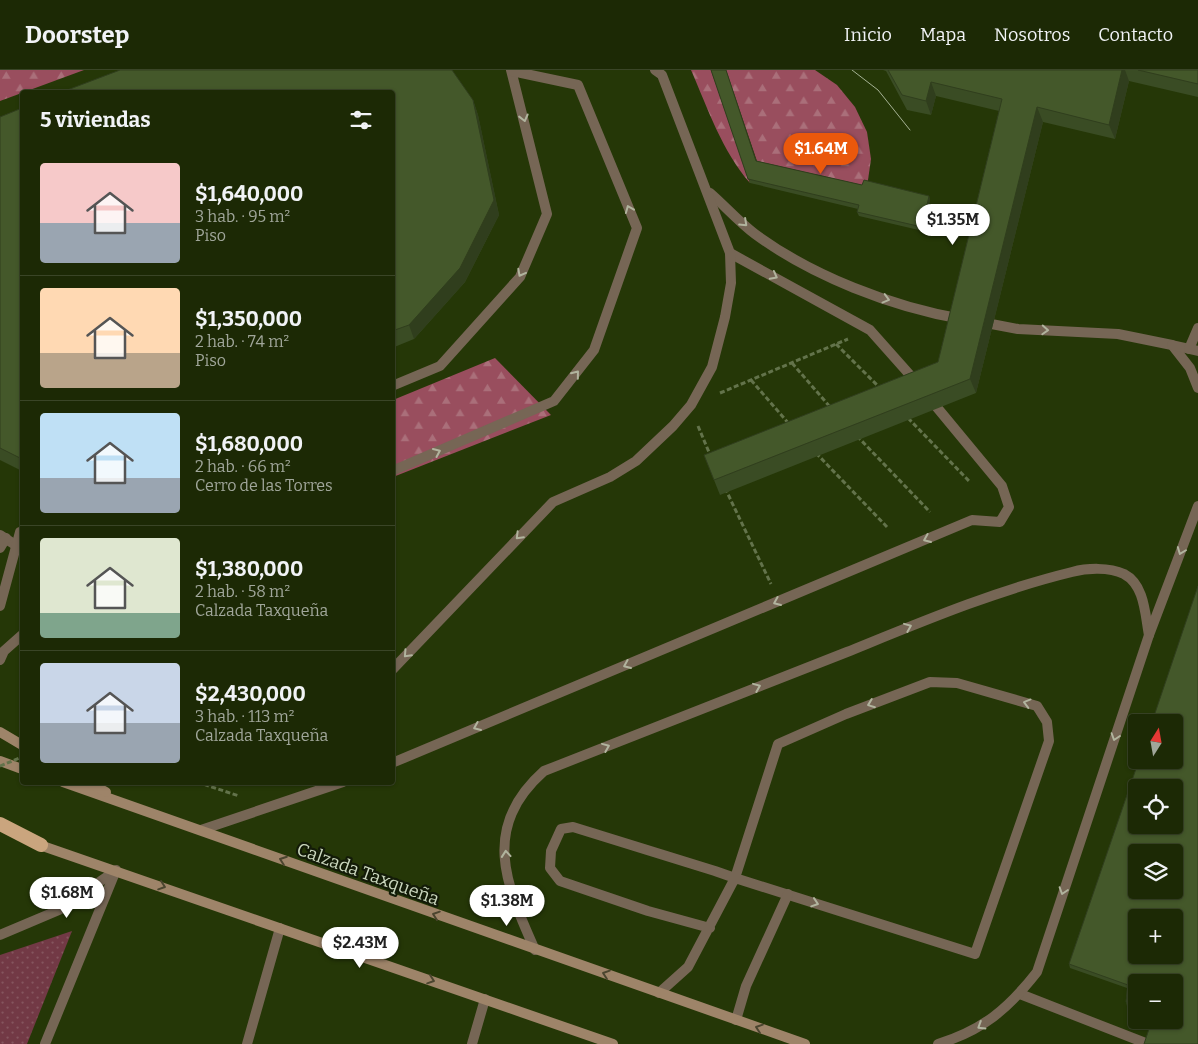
<!DOCTYPE html>
<html lang="es">
<head>
<meta charset="utf-8">
<style>
	body { margin:0; font-family:Bitter,serif; background:#25310f; color:#f1f3f6; height:100vh; display:flex; flex-direction:column; font-size:19px; white-space:nowrap }
	* { box-sizing:border-box; margin:0 }
	p { font-size:16px; color:#a0a69a }
	.icon { flex:none; width:28px; height:28px; fill:none; stroke:currentColor; stroke-width:2; stroke-linecap:round; stroke-linejoin:round }
	.map { position:relative; flex:1; overflow:hidden }
	.side { position:absolute; left:20px; top:20px; width:375px; height:695px; display:flex; flex-direction:column; background:#1c2905; border-radius:5px; box-shadow:0 1px 4px #0004,0 0 0 1px #3a4527 }
	.side>* { flex:none }
	.needle { width:32px; rotate:11deg }
	.controls { position:absolute; left:1128px; top:644px; display:grid; gap:10px }
	.controls a { display:grid; place-items:center; width:55px; height:55px; border-radius:5px; background:#1c2905; box-shadow:0 1px 4px #0004,0 0 0 1px #3a4527; font-size:25px }
	.price { position:absolute; translate:-50% -42px; padding:0 11px; border-radius:18px; background:#fff; color:#222; font-size:16px; line-height:32px; filter:drop-shadow(0 1px 2px #0008) }
	.price::after { content:''; position:absolute; left:50%; top:30px; width:15px; height:11px; margin-left:-8px; background:inherit; clip-path:polygon(0 0,100% 0,50% 100%) }
	.price.on { background:#ea580c; color:#fff }
	ul { padding:0; list-style:none }
	li { display:flex; align-items:center; gap:15px; height:125px; padding:0 20px }
	li+li { border-top:1px solid #3a4527 }
	li span { display:grid; place-items:center; flex:none; width:140px; height:100px; border-radius:5px; color:#555 }
	li>.icon { margin-inline-start:auto }
	span .icon { width:60px; height:60px; fill:#fffc; stroke-width:1 }
	li b { font-size:21px }
	h2 { display:flex; justify-content:space-between; align-items:center; height:60px; padding:0 20px; font-size:21px }
	header { display:flex; align-items:center; gap:30px; box-sizing:border-box; height:70px; padding:0 25px; background:#1c2905; border-bottom:1px solid #3a4527 }
	header strong { font-size:24px }
	nav { display:flex; gap:28px; margin-inline-start:auto; font-size:18px }
	.map>svg:first-child { display:block }
	.forest { fill:url(#forest-firs) }
	.park { fill:url(#park-dots) }
	.lines { fill:none; stroke-linecap:round; stroke-linejoin:round }
	.path { stroke:#63734b; stroke-width:3; stroke-dasharray:5 2.5; stroke-linecap:butt }
	.service { stroke:#766655; stroke-width:10 }
	.minor { stroke:#766655; stroke-width:10 }
	.secondary { stroke:#9e8469; stroke-width:10 }
	.trunk { stroke:#caa57e; stroke-width:14 }
	.tram { stroke:#a5b294; stroke-width:1 }
	.path-bridge { stroke:#63734b; stroke-width:3; stroke-dasharray:5 2.5; stroke-linecap:butt }
	.wall { fill:#3a4c24 }
	.shaded-wall { fill:#303e1d }
	.building { fill:#44582a; stroke:#303e1d; fill-rule:evenodd }
	.oneway { stroke:#b1b49e }
	.oneway2 { stroke:#4b452f }
	.labels { text-anchor:middle; stroke-width:4.5; stroke-linejoin:round; paint-order:stroke }
	.street-label { font-size:18px; fill:#cad6bd; stroke:#131b08 }
</style>
</head>
<body>
<header>
<strong>Doorstep</strong>
<nav><a>Inicio</a><a>Mapa</a><a>Nosotros</a><a>Contacto</a></nav>
</header>
<div class="map">
<svg width="1198" height="974" viewBox="0 0 1198 974">
	<defs>
		<pattern id="forest-firs" width="22" height="20" patternUnits="userSpaceOnUse" patternTransform="scale(1.25)"><rect width="22" height="20" fill="#994e5e"/><path d="M5 1l3.5 6h-7zM16 11l3.5 6h-7z" fill="#aa6f7a"/></pattern>
		<pattern id="park-dots" width="8" height="8" patternUnits="userSpaceOnUse" patternTransform="scale(1.25)"><rect width="8" height="8" fill="#723945"/><path d="M2 2h.1M6 6h.1" fill="none" stroke="#85555e" stroke-width="1.8" stroke-linecap="round"/></pattern>
	</defs>
	<rect width="100%" height="100%" fill="#253707"/>
	<g class="forest">
		<path d="M0,0H84L0,31Z"/>
		<path d="M691,0H711L750,113C722,81 708,39 691,0Z"/>
		<path d="M726,0H815L837,15L855,37L867,62L871,89L868,110L864,119L758,94Z"/>
		<path d="M495,288L551,345L393,407V330Z"/>
	</g>
	<path class="park" d="M72,861L27,974H0V885Z"/>
	<g class="lines">
		<g class="path">
			<path d="M925,144L974,156"/>
			<path d="M836,274L880,318"/>
			<path d="M792,293L831,338"/>
			<path d="M751,310L790,355"/>
			<path d="M720,323L848,269"/>
			<path d="M908,348L969,411"/>
			<path d="M698,356L711,387"/>
			<path d="M857,366L930,442"/>
			<path d="M816,383L888,458"/>
			<path d="M725,418L771,514"/>
			<path d="M197,712L239,726"/>
		</g>
		<g class="service">
			<path d="M710,123C725,136 739,152 755,164C812,206 892,237 962,249"/>
			<path d="M730,183L870,260L918,314"/>
			<path d="M981,252L1018,259L1118,264L1172,275L1190,298L1198,318"/>
			<path d="M1172,275L1198,281"/>
			<path d="M1189,279L1198,258"/>
			<path d="M392,316L440,296L520,207L547,144L511,0"/>
			<path d="M392,401L554,331L594,280L637,158L578,15L512,1"/>
			<path d="M0,465L17,476"/>
			<path d="M0,478L6,468"/>
			<path d="M0,536L20,462H22"/>
			<path d="M0,590L4,581L22,565"/>
			<path d="M392,600L553,432L610,407L636,391L673,356L691,335L712,297L725,247L731,213L730,183L662,5L655,0"/>
			<path d="M392,693L972,450L1000,452L1009,437L1002,416L930,329"/>
			<path d="M201,760L343,712"/>
			<path d="M535,880C505,813 481,757 544,701C645,661 746,621 847,582C921,552 994,521 1072,502C1087,498 1109,497 1124,504C1145,515 1145,545 1149,565"/>
			<path d="M659,923L688,897L735,808L778,674L846,644L930,612L957,613L1037,636L1047,652L1049,671L975,884L735,808L715,801L573,757L561,759L551,781L550,798L560,811L648,841L710,858"/>
			<path d="M1020,924L1148,974"/>
			<path d="M736,950L746,916L788,824"/>
			<path d="M938,974C983,960 1008,939 1037,902L1149,565L1198,436"/>
		</g>
		<g class="minor">
			<path d="M0,865L59,840L115,801"/>
			<path d="M45,974L116,800"/>
			<path d="M247,974L280,858"/>
			<path d="M472,974L485,929"/>
		</g>
		<g class="secondary">
			<path d="M0,662L22,675"/>
			<path d="M0,691L22,699"/>
			<path d="M63,712L805,974"/>
			<path d="M88,712L106,722"/>
			<path d="M34,773L613,974"/>
		</g>
		<path class="trunk" d="M0,754L41,775"/>
		<path class="tram" d="M852,0L878,20L910,60"/>
		<path class="path-bridge" d="M0,696L22,687"/>
	</g>
	<g class="wall">
		<path d="M711,0L757,91L862,115L929,126L930,130L923,161L859,146L857,142L858,139L750,113Z"/>
		<path d="M883,0H1198V27L1129,11L1115,69L1043,52L976,323L720,425L704,385L938,292L999,41L936,26L931,45L907,40L886,1Z"/>
		<path d="M392,22L473,30L478,45L499,145L465,212L414,269L392,278Z"/>
		<path d="M22,38V401L0,390V47Z"/>
		<path d="M1139,690L1174,950L1136,912V939L1127,936L1126,932L1127,918L1070,898L1069,894Z"/>
	</g>
	<g class="shaded-wall">
		<path d="M1122,0H1125L1129,11L1115,69L1109,55Z"/>
		<path d="M931,12L936,26L931,45L926,31Z"/>
		<path d="M473,30L478,45L499,145L465,212L414,269L409,255Z"/>
		<path d="M1037,37L1043,52L976,323L970,309Z"/>
		<path d="M929,126L930,130L923,161L922,157Z"/>
	</g>
	<g class="building">
		<path d="M120,0H452L473,30L494,130L460,198L409,255L392,261V22H62Z"/>
		<path d="M711,0H726L756,91L862,115L864,110L929,126L922,157L857,142L859,135L748,109Z"/>
		<path d="M888,0H1122L1109,55L1037,37L970,309L714,410L704,385L938,292L1002,29L931,12L926,31L902,25Z"/>
		<path d="M1138,0H1198V14Z"/>
		<path d="M22,38V389L0,378V47Z"/>
		<path d="M1198,516V974H1144L1152,950H1174V912H1136V936L1126,932L1128,915L1069,894L1139,690H1174V652H1152ZM1136,718H1174V755H1136ZM1136,782H1174V820H1136ZM1136,848H1174V885H1136Z"/>
	</g>
	<defs><path id="oneway-chevron" d="M-2-3.5L2.5 0L-2 3.5" fill="none" stroke-width="1.6" stroke-linecap="round" stroke-linejoin="round" transform="scale(1.25)"/></defs>
	<g class="oneway">
		<use href="#oneway-chevron" transform="translate(524 48) rotate(76)"/>
		<use href="#oneway-chevron" transform="translate(629 139) rotate(-112)"/>
		<use href="#oneway-chevron" transform="translate(744 153) rotate(43)"/>
		<use href="#oneway-chevron" transform="translate(521 203) rotate(118)"/>
		<use href="#oneway-chevron" transform="translate(774 206) rotate(28)"/>
		<use href="#oneway-chevron" transform="translate(886 229) rotate(15)"/>
		<use href="#oneway-chevron" transform="translate(1045 260) rotate(3)"/>
		<use href="#oneway-chevron" transform="translate(576 304) rotate(-51)"/>
		<use href="#oneway-chevron" transform="translate(437 382) rotate(-24)"/>
		<use href="#oneway-chevron" transform="translate(519 466) rotate(135)"/>
		<use href="#oneway-chevron" transform="translate(927 469) rotate(157)"/>
		<use href="#oneway-chevron" transform="translate(1181 481) rotate(111)"/>
		<use href="#oneway-chevron" transform="translate(777 532) rotate(157)"/>
		<use href="#oneway-chevron" transform="translate(908 557) rotate(-22)"/>
		<use href="#oneway-chevron" transform="translate(407 584) rotate(133)"/>
		<use href="#oneway-chevron" transform="translate(627 595) rotate(157)"/>
		<use href="#oneway-chevron" transform="translate(757 617) rotate(-22)"/>
		<use href="#oneway-chevron" transform="translate(1027 633) rotate(-165)"/>
		<use href="#oneway-chevron" transform="translate(871 634) rotate(159)"/>
		<use href="#oneway-chevron" transform="translate(477 657) rotate(157)"/>
		<use href="#oneway-chevron" transform="translate(1115 667) rotate(108)"/>
		<use href="#oneway-chevron" transform="translate(606 677) rotate(-22)"/>
		<use href="#oneway-chevron" transform="translate(506 784) rotate(-95)"/>
		<use href="#oneway-chevron" transform="translate(1063 821) rotate(108)"/>
		<use href="#oneway-chevron" transform="translate(815 833) rotate(18)"/>
		<use href="#oneway-chevron" transform="translate(981 956) rotate(148)"/>
	</g>
	<g class="oneway2">
		<use href="#oneway-chevron" transform="translate(283 790) rotate(-160)"/>
		<use href="#oneway-chevron" transform="translate(162 816) rotate(19)"/>
		<use href="#oneway-chevron" transform="translate(436 845) rotate(-161)"/>
		<use href="#oneway-chevron" transform="translate(606 904) rotate(-161)"/>
		<use href="#oneway-chevron" transform="translate(431 910) rotate(19)"/>
		<use href="#oneway-chevron" transform="translate(759 958) rotate(-161)"/>
	</g>
	<g class="labels">
		<g class="street-label">
			<text transform="translate(368 804) rotate(20)" y="6">Calzada Taxqueña</text>
		</g>
	</g>
</svg>
<div class="controls">
<a><svg class="needle" viewBox="-14 -14 28 28"><path d="M0-13l5 13h-10z" fill="#e53935"/><path d="M0 13l5-13h-10z" fill="#a0a69a"/></svg></a>
<a><svg class="icon" aria-label="locate" viewBox="0 0 24 24"><circle cx="12" cy="12" r="6"/><path d="M12 2v4M12 18v4M2 12h4M18 12h4"/></svg></a>
<a><svg class="icon" aria-label="layers" viewBox="0 0 24 24"><path d="M12 4l9 5-9 5-9-5zM3 14l9 5 9-5"/></svg></a>
<a>+</a>
<a>−</a>
</div>
<b class="price on" style="left:821px;top:105px">$1.64M</b>
<b class="price" style="left:953px;top:176px">$1.35M</b>
<b class="price" style="left:67px;top:849px">$1.68M</b>
<b class="price" style="left:507px;top:857px">$1.38M</b>
<b class="price" style="left:360px;top:899px">$2.43M</b>
<section class="side">
<h2>5 viviendas<svg class="icon" aria-label="filters" viewBox="0 0 24 24"><path d="M4 7h16M4 17h16"/><circle cx="9" cy="7" r="2"/><circle cx="15" cy="17" r="2"/></svg></h2>
<ul>
<li><span style="background:linear-gradient(#f6c9c9 60%,#9aa5b1 0)"><svg class="icon" aria-label="home" viewBox="0 0 24 24"><path d="M3 11l9-7 9 7M6 9v11h12V9"/></svg></span><div><b>$1,640,000</b><p>3 hab. · 95 m²</p><p>Piso</p></div></li>
<li><span style="background:linear-gradient(#ffd9b3 65%,#b9a48a 0)"><svg class="icon" aria-label="home" viewBox="0 0 24 24"><path d="M3 11l9-7 9 7M6 9v11h12V9"/></svg></span><div><b>$1,350,000</b><p>2 hab. · 74 m²</p><p>Piso</p></div></li>
<li><span style="background:linear-gradient(#bfe0f5 65%,#9aa5b1 0)"><svg class="icon" aria-label="home" viewBox="0 0 24 24"><path d="M3 11l9-7 9 7M6 9v11h12V9"/></svg></span><div><b>$1,680,000</b><p>2 hab. · 66 m²</p><p>Cerro de las Torres</p></div></li>
<li><span style="background:linear-gradient(#dfe7d0 75%,#7fa58c 0)"><svg class="icon" aria-label="home" viewBox="0 0 24 24"><path d="M3 11l9-7 9 7M6 9v11h12V9"/></svg></span><div><b>$1,380,000</b><p>2 hab. · 58 m²</p><p>Calzada Taxqueña</p></div></li>
<li><span style="background:linear-gradient(#c9d6e8 60%,#9aa5b1 0)"><svg class="icon" aria-label="home" viewBox="0 0 24 24"><path d="M3 11l9-7 9 7M6 9v11h12V9"/></svg></span><div><b>$2,430,000</b><p>3 hab. · 113 m²</p><p>Calzada Taxqueña</p></div></li>
</ul>
</section>
</div>
</body>
</html>
